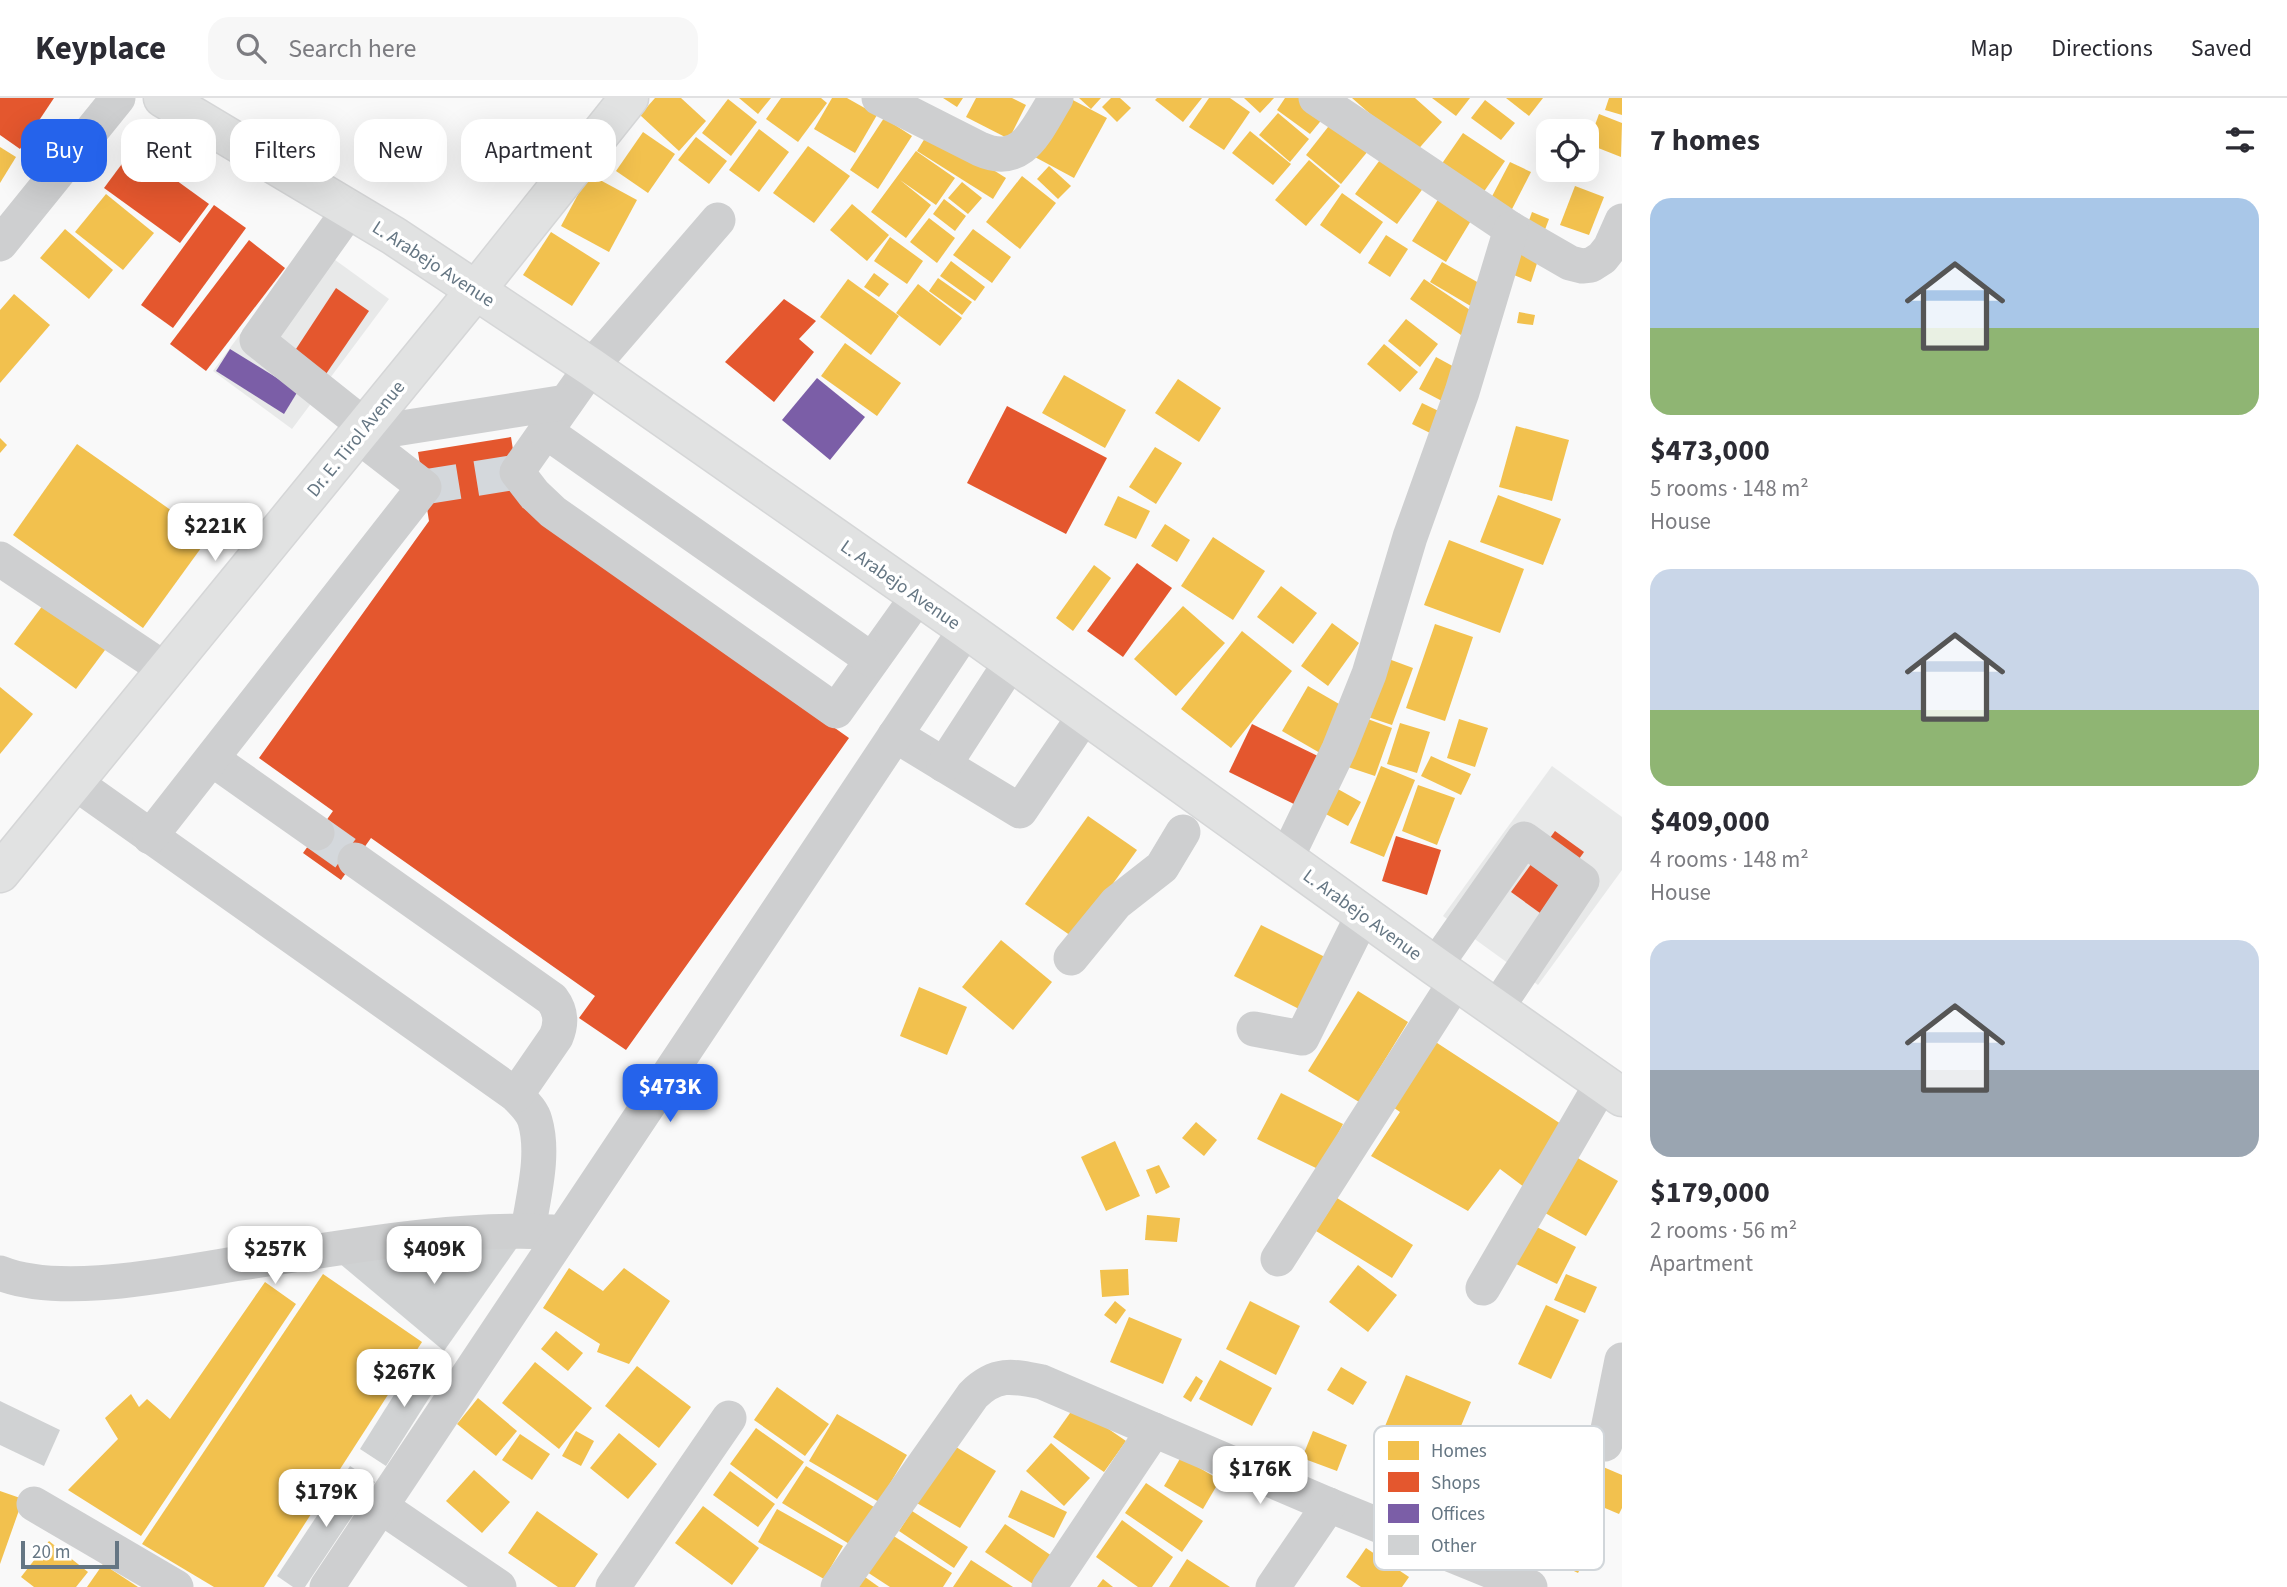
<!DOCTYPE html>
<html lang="en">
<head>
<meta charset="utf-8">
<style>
	body { margin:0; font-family:"Source Sans 3",sans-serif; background:#f7f7f7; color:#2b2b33; height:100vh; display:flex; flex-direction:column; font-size:26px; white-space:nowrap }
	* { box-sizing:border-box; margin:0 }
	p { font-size:23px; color:#7c7c81 }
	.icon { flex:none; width:38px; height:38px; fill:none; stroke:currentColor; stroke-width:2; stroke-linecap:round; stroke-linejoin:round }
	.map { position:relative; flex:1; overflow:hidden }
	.panel { display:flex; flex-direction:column; background:#fff; width:665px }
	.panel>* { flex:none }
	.banner { position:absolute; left:21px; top:21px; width:665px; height:63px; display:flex; gap:14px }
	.buttons { position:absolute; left:1536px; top:21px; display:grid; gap:14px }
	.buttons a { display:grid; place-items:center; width:63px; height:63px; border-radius:14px; background:#fff; box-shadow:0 7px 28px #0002; font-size:35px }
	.scale { position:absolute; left:21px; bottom:18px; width:98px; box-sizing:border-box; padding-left:7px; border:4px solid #657683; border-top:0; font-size:19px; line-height:24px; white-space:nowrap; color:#657683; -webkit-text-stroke:5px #fff; paint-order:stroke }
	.price { position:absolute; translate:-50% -60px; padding:0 16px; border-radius:14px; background:#fff; color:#222; font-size:23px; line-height:46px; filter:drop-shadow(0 2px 4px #0008) }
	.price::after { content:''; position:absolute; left:50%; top:42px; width:21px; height:16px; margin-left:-10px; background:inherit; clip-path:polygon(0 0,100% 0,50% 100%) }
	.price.on { background:#2563eb; color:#fff }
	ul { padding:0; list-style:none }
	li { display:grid; align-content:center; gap:14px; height:371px; padding:0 28px }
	li span { display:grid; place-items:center; height:217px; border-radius:21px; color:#555 }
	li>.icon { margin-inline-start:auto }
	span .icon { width:126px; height:126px; fill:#fffc; stroke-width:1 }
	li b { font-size:30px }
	h2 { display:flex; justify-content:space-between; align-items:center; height:84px; padding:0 28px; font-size:30px }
	.chip { padding:0 24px; border-radius:21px; background:#fff; box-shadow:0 7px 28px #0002; font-size:24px; line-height:63px }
	.chip.on { background:#2563eb; color:#fff }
	header { display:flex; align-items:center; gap:42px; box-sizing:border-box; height:98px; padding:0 35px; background:#fff; border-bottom:2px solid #e1e1e2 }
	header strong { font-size:33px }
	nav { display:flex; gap:38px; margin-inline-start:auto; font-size:24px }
	.search { width:490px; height:63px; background:#f7f7f7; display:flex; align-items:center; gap:18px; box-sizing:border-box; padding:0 24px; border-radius:21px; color:#7c7c81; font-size:26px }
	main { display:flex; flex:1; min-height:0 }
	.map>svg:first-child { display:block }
	.built { fill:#e8e9e9 }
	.homes { fill:#f2c14e }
	.shops { fill:#e4572e }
	.offices { fill:#7b5ea7 }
	.building { fill:#d0d2d3 }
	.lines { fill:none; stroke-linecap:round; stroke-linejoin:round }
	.minor-tunnel { stroke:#d4d8dc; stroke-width:35; stroke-dasharray:35 18; stroke-linecap:butt }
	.major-casing { stroke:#d5d6d7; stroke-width:41 }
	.minor { stroke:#cecfd0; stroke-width:35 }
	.major { stroke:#e1e2e2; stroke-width:38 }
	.labels { text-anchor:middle; stroke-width:7; stroke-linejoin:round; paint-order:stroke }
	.street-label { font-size:19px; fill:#657683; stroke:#fff }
	.key { fill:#fff; stroke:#d1d6da; stroke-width:2 }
	.key-label { font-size:19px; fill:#657683 }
</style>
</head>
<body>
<header>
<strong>Keyplace</strong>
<div class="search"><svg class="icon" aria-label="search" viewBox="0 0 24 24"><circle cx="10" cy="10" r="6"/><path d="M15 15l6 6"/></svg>Search here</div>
<nav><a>Map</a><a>Directions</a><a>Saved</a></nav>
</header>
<main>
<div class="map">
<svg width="1622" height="1489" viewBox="0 0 1622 1489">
	<rect width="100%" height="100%" fill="#f9f9f9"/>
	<g class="built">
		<path d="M309,143L389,201L292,331L213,273Z"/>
		<path d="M1552,668L1622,719V772L1538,887L1443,818Z"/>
	</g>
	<g class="homes">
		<path d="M655,0H681L706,23L679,53L640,17Z"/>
		<path d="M739,0H771L758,16Z"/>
		<path d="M781,0H821L827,5L798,44L766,21Z"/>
		<path d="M832,0H847L877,17L855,55L814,31Z"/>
		<path d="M943,0H963L957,9Z"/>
		<path d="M976,0H1012L1026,7L1009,41L966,19Z"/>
		<path d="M1069,0L1107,20L1074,80L1033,58Z"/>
		<path d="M1079,0H1101L1091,11Z"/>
		<path d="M1111,0H1120L1131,10L1117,24L1102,9Z"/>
		<path d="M1157,0H1202L1183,24L1155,2Z"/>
		<path d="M1209,0H1230L1250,14L1224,52L1189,29Z"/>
		<path d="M1244,0H1274L1260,15Z"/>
		<path d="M1285,0H1299L1324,19L1310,36L1277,12Z"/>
		<path d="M1352,0H1415L1442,24L1415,55Z"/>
		<path d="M1432,0H1470L1456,18Z"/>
		<path d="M1506,0H1543L1529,18Z"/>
		<path d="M1609,0H1622V17L1605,12Z"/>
		<path d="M728,1L757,24L731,58L702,35Z"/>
		<path d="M1485,2L1515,25L1501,42L1471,20Z"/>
		<path d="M1278,15L1309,41L1290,64L1259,37Z"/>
		<path d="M1599,16L1622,25L1621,59L1588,46Z"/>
		<path d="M884,20L912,38L878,91L850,72Z"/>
		<path d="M1332,24L1368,53L1341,86L1306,57Z"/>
		<path d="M759,31L789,54L759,94L729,72Z"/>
		<path d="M930,32L1006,80L993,101L917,53Z"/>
		<path d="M1250,33L1291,66L1273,87L1232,55Z"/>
		<path d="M643,34L675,56L648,95L616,73Z"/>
		<path d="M1463,35L1505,63L1483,95L1441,67Z"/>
		<path d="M696,39L727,63L709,86L678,62Z"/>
		<path d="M808,48L850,78L814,125L773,95Z"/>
		<path d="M0,49L16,59L0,85Z"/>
		<path d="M916,53L955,80L936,107L900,82L931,107L906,140L871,114Z"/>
		<path d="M1382,59L1424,89L1397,126L1355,96Z"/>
		<path d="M1309,62L1340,88L1306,128L1275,102Z"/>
		<path d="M1510,64L1531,74L1509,117L1488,106Z"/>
		<path d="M1049,68L1071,88L1058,101L1037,81Z"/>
		<path d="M589,76L637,102L609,154L561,128Z"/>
		<path d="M1022,78L1056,105L1020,151L986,124Z"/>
		<path d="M962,84L982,100L968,116L948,100Z"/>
		<path d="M1575,88L1604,99L1589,137L1560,127Z"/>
		<path d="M1342,95L1383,124L1360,156L1320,127Z"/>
		<path d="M106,96L154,135L123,172L75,134Z"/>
		<path d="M1439,100L1472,121L1446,164L1412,143Z"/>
		<path d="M944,101L966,118L955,133L933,116Z"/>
		<path d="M852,106L889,137L867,163L830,132Z"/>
		<path d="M1532,114L1549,121L1543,137L1526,131Z"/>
		<path d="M929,120L955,140L937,165L910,144Z"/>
		<path d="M65,131L113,172L89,201L40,160Z"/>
		<path d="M973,131L1011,159L992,185L953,157Z"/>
		<path d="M551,134L600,165L572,208L523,177Z"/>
		<path d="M1386,137L1408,151L1390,179L1368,165Z"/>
		<path d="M890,139L923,163L907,186L874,163Z"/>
		<path d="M1518,148L1540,156L1531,184L1509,175Z"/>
		<path d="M951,163L985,189L975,203L940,178Z"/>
		<path d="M1442,164L1486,189L1474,210L1430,184Z"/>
		<path d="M874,175L889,186L879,199L864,189Z"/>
		<path d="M938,180L972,204L962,217L929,193Z"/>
		<path d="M848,181L899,218L871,257L820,219Z"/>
		<path d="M1424,181L1476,216L1461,237L1410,201Z"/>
		<path d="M918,186L962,220L940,248L896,215Z"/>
		<path d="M14,196L50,227L0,285V212Z"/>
		<path d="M1519,214L1535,217L1533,227L1517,225Z"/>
		<path d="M1406,221L1438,246L1420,269L1388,243Z"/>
		<path d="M845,245L901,285L877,318L821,278Z"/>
		<path d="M1384,246L1418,274L1400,294L1367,266Z"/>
		<path d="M1436,259L1458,271L1442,303L1419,291Z"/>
		<path d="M1064,277L1126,312L1105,350L1042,315Z"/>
		<path d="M1178,281L1221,310L1199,344L1155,315Z"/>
		<path d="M1422,305L1447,317L1436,338L1412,326Z"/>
		<path d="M1516,328L1569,342L1552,403L1499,389Z"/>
		<path d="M0,340L7,347L0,355Z"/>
		<path d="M77,346L209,439L143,530L13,437Z"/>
		<path d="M1155,349L1182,365L1156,406L1129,389Z"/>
		<path d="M1498,397L1561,421L1543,467L1480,444Z"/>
		<path d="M1118,398L1150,413L1136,441L1104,427Z"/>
		<path d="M1165,426L1190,442L1177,464L1151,448Z"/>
		<path d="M1213,439L1265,473L1233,522L1181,488Z"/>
		<path d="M1449,442L1524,471L1500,535L1424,507Z"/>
		<path d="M1094,467L1111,480L1073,533L1056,520Z"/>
		<path d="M1281,488L1317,515L1293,546L1257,519Z"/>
		<path d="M46,503L108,548L76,591L14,546Z"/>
		<path d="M1183,508L1225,545L1176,598L1134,561Z"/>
		<path d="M1332,525L1359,545L1328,588L1301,568Z"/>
		<path d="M1435,526L1473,539L1445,623L1406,610Z"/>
		<path d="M1242,533L1292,573L1231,650L1181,611Z"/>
		<path d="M1386,560L1413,570L1392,627L1365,618Z"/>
		<path d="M1308,588L1346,610L1320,655L1282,633Z"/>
		<path d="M0,589L33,616L0,656Z"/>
		<path d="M1365,620L1392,630L1375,678L1348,669Z"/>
		<path d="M1459,621L1488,630L1475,669L1447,660Z"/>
		<path d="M1400,625L1430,634L1417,675L1387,666Z"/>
		<path d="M1431,658L1471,676L1461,697L1421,678Z"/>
		<path d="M1381,668L1415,682L1384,759L1350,745Z"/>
		<path d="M1418,687L1455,700L1437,747L1402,733Z"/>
		<path d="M1336,690L1361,704L1348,728L1322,714Z"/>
		<path d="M1088,718L1137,752L1074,840L1025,806Z"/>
		<path d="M1261,827L1329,861L1303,913L1234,878Z"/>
		<path d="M1001,842L1052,884L1013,932L962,889Z"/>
		<path d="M919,889L967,909L947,957L900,938Z"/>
		<path d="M1358,893L1408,924L1359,1004L1308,973Z"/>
		<path d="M1431,941L1561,1026L1524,1089L1500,1071L1468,1113L1371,1058L1400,1014L1384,1003Z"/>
		<path d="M1281,995L1343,1026L1320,1072L1257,1041Z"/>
		<path d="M1196,1024L1217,1042L1204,1058L1182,1040Z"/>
		<path d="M1115,1043L1140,1098L1106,1113L1081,1059Z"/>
		<path d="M1569,1055L1618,1083L1586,1138L1538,1111Z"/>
		<path d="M1159,1067L1170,1089L1156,1096L1146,1072Z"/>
		<path d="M1337,1100L1413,1147L1392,1180L1316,1133Z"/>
		<path d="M1147,1117L1180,1120L1177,1144L1145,1142Z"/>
		<path d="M1531,1126L1576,1149L1557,1186L1512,1164Z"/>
		<path d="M1358,1167L1397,1197L1368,1234L1329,1204Z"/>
		<path d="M569,1170L603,1193L624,1170L670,1203L629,1266L597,1254L600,1246L543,1210Z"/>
		<path d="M1128,1171L1129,1197L1102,1199L1100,1172Z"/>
		<path d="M323,1176L422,1244L264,1489H214L142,1446Z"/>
		<path d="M1566,1176L1597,1189L1585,1215L1554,1202Z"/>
		<path d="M265,1184L296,1206L141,1438L68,1392L118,1341L105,1320L131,1296L139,1309L147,1301L170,1321Z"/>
		<path d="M1115,1203L1126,1212L1116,1226L1104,1217Z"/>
		<path d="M1250,1203L1300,1228L1276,1277L1226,1251Z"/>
		<path d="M1546,1207L1579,1222L1551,1281L1518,1266Z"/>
		<path d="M1129,1219L1182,1241L1163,1286L1110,1264Z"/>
		<path d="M556,1233L583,1255L568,1273L541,1251Z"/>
		<path d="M1220,1262L1272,1290L1252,1328L1199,1301Z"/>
		<path d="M535,1264L592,1310L559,1351L502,1305Z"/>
		<path d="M637,1268L691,1309L659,1350L605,1308Z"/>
		<path d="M1341,1269L1367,1284L1353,1307L1327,1292Z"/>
		<path d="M1406,1277L1471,1304L1446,1364L1381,1338Z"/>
		<path d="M1196,1278L1203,1283L1191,1304L1183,1299Z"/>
		<path d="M777,1289L829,1326L805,1358L754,1322Z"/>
		<path d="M478,1300L517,1333L496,1358L457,1326Z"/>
		<path d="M1075,1308L1126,1343L1104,1374L1053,1339Z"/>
		<path d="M837,1316L907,1357L879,1404L809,1363Z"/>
		<path d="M756,1330L804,1364L777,1401L730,1366Z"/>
		<path d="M576,1333L594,1343L581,1368L562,1358Z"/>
		<path d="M1313,1333L1347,1347L1337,1373L1302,1360Z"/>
		<path d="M1521,1334L1622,1377V1410L1619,1416L1506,1368Z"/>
		<path d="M619,1335L657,1366L628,1401L590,1370Z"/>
		<path d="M520,1336L550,1356L532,1382L502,1362Z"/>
		<path d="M1051,1345L1090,1380L1064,1408L1026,1373Z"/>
		<path d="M951,1346L996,1373L960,1430L915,1404Z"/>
		<path d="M1181,1359L1220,1382L1203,1411L1164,1388Z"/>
		<path d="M806,1368L874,1409L851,1447L782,1405Z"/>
		<path d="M474,1372L510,1404L482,1435L446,1403Z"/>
		<path d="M730,1373L775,1406L758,1429L713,1397Z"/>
		<path d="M1146,1385L1203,1423L1182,1454L1125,1415Z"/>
		<path d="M1021,1392L1067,1414L1054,1440L1008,1419Z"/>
		<path d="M0,1393L23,1401L0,1466Z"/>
		<path d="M1557,1399L1604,1422L1578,1475L1531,1452Z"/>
		<path d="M703,1408L759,1450L732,1487L675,1445Z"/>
		<path d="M777,1411L843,1448L824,1481L758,1444Z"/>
		<path d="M537,1413L598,1456L575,1489H558L508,1455Z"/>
		<path d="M912,1413L968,1449L954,1470L899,1433Z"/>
		<path d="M1122,1422L1173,1459L1152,1489H1138L1096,1459Z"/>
		<path d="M1005,1426L1052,1458L1033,1486L985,1454Z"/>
		<path d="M892,1437L952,1475L943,1489H890L867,1474Z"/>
		<path d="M49,1443L88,1474L76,1489H34L21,1479Z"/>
		<path d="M1366,1450L1409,1479L1402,1489H1361L1346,1479Z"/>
		<path d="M1187,1461L1230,1489H1169Z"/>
		<path d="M971,1462L1013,1489H953Z"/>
		<path d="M103,1466L138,1489H87Z"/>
		<path d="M865,1479L879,1489H857Z"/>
		<path d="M1103,1481L1113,1489H1097Z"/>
	</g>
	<g class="shops">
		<path d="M0,0H54L20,51L0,37Z"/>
		<path d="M133,51L209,106L180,145L104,90Z"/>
		<path d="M214,107L246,130L173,230L141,207Z"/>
		<path d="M249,142L285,170L206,273L170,246Z"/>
		<path d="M336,190L369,213L326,276L294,254Z"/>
		<path d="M784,201L816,223L799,241L814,254L774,304L725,264Z"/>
		<path d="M1007,308L1107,360L1066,436L967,385Z"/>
		<path d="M511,339L522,409L849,640L626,952L579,920L595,898L371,740L341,782L303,755L333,713L259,660L429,423L418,354Z"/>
		<path d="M1137,465L1172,490L1123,559L1087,533Z"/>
		<path d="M1252,626L1324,661L1300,709L1229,674Z"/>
		<path d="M1555,733L1584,754L1540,815L1511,794Z"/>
		<path d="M1396,738L1441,752L1427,797L1382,783Z"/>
	</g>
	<g class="offices">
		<path d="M230,251L298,293L284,316L216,273Z"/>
		<path d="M817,280L865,319L830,362L782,322Z"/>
	</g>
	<g class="building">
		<path d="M520,1145L444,1253L339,1165Z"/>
		<path d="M421,1254L448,1270L386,1368L360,1351Z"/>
		<path d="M0,1303L60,1332L44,1368L0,1347Z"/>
		<path d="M350,1368L375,1384L305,1489H293L277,1478Z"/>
	</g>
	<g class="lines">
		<g class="minor-tunnel">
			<path d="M424,389L517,374"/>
			<path d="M317,735L355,762"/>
		</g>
		<defs>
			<g id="major">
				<path d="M163,0L394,138L591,269L966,531L1435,868L1622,999"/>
				<path d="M0,775L476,192L629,0"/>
			</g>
		</defs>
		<use href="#major" class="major-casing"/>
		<g class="minor">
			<path d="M879,0L980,51C1023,70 1036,32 1056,0"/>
			<path d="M1316,0L1511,131L1570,165L1582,168L1591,167L1602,160L1610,150L1622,123"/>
			<path d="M350,111L257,242L365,328"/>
			<path d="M718,122L591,269L517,374L534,396L553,414L836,613L918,498"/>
			<path d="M0,146L118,0"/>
			<path d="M545,333L872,562"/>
			<path d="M357,337L566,304"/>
			<path d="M0,461L166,572"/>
			<path d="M895,637L1020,713L1085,617"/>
			<path d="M212,661L317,735"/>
			<path d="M944,667L1011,564"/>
			<path d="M74,684L516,997C523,1005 532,1012 535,1023C545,1057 533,1099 528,1133"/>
			<path d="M150,739L424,389L357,337"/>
			<path d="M1286,761L1339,651L1369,576L1410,439L1462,294L1511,131"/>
			<path d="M355,762L552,901C561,913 562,925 556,939L516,997"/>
			<path d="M1071,860L1116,805L1162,769L1183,734"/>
			<path d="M1435,868L1524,741L1582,783L1496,911"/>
			<path d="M1254,931L1302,940L1363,817"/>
			<path d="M1278,1161L1456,883"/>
			<path d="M0,1175C62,1200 175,1175 241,1165C344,1150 447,1129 552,1134"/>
			<path d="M1483,1190L1602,985"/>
			<path d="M1605,1346L1622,1262"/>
			<path d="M34,1406L176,1489"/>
			<path d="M380,1408L499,1489"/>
			<path d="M327,1489L966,531"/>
			<path d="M613,1489L729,1320"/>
			<path d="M838,1489L973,1297C996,1274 1013,1278 1042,1284L1329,1407L1530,1489"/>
			<path d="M1049,1489L1154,1332"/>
			<path d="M1273,1489L1329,1407"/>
		</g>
		<use href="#major" class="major"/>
	</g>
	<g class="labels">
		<g class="street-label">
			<text transform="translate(434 165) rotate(33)" y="7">L. Arabejo Avenue</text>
			<text transform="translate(355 340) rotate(-51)" y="7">Dr. E. Tirol Avenue</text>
			<text transform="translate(901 486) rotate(35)" y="7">L. Arabejo Avenue</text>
			<text transform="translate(1363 816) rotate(36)" y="7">L. Arabejo Avenue</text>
		</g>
	</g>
	<rect x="1374" y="1328" width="230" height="144" rx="10" class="key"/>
	<rect x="1388" y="1343" width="31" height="19" fill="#f2c14e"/>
	<rect x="1388" y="1374" width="31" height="20" fill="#e4572e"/>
	<rect x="1388" y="1406" width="31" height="19" fill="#7b5ea7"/>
	<rect x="1388" y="1437" width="31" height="20" fill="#d0d2d3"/>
	<g class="key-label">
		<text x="1431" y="1359">Homes</text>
		<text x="1431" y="1391">Shops</text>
		<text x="1431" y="1422">Offices</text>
		<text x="1431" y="1454">Other</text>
	</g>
</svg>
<div class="buttons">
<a><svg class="icon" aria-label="locate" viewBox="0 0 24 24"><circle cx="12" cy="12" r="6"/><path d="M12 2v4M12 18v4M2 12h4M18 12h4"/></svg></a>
</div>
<div class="scale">20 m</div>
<b class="price" style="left:215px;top:465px">$221K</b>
<b class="price on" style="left:670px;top:1026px">$473K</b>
<b class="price" style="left:275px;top:1188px">$257K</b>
<b class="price" style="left:434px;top:1188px">$409K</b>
<b class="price" style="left:404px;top:1311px">$267K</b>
<b class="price" style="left:1260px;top:1408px">$176K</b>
<b class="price" style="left:326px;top:1431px">$179K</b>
<div class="banner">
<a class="chip on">Buy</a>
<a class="chip">Rent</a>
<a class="chip">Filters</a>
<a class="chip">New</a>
<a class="chip">Apartment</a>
</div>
</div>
<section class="panel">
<h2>7 homes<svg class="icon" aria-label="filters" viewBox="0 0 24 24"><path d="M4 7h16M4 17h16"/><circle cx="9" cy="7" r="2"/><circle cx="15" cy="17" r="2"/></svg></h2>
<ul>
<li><span style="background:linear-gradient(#a9c7e8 60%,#8fb573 0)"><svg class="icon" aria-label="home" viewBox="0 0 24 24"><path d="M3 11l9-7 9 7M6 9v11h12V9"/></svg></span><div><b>$473,000</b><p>5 rooms · 148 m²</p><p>House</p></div></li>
<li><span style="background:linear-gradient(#c9d6e8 65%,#8fb573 0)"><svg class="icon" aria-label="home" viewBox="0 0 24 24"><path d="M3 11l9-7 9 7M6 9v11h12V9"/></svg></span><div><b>$409,000</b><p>4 rooms · 148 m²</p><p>House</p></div></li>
<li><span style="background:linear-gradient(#c9d6e8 60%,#9aa5b1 0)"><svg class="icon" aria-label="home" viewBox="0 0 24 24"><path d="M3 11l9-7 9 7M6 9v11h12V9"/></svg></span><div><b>$179,000</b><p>2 rooms · 56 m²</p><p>Apartment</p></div></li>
</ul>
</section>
</main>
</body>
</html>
